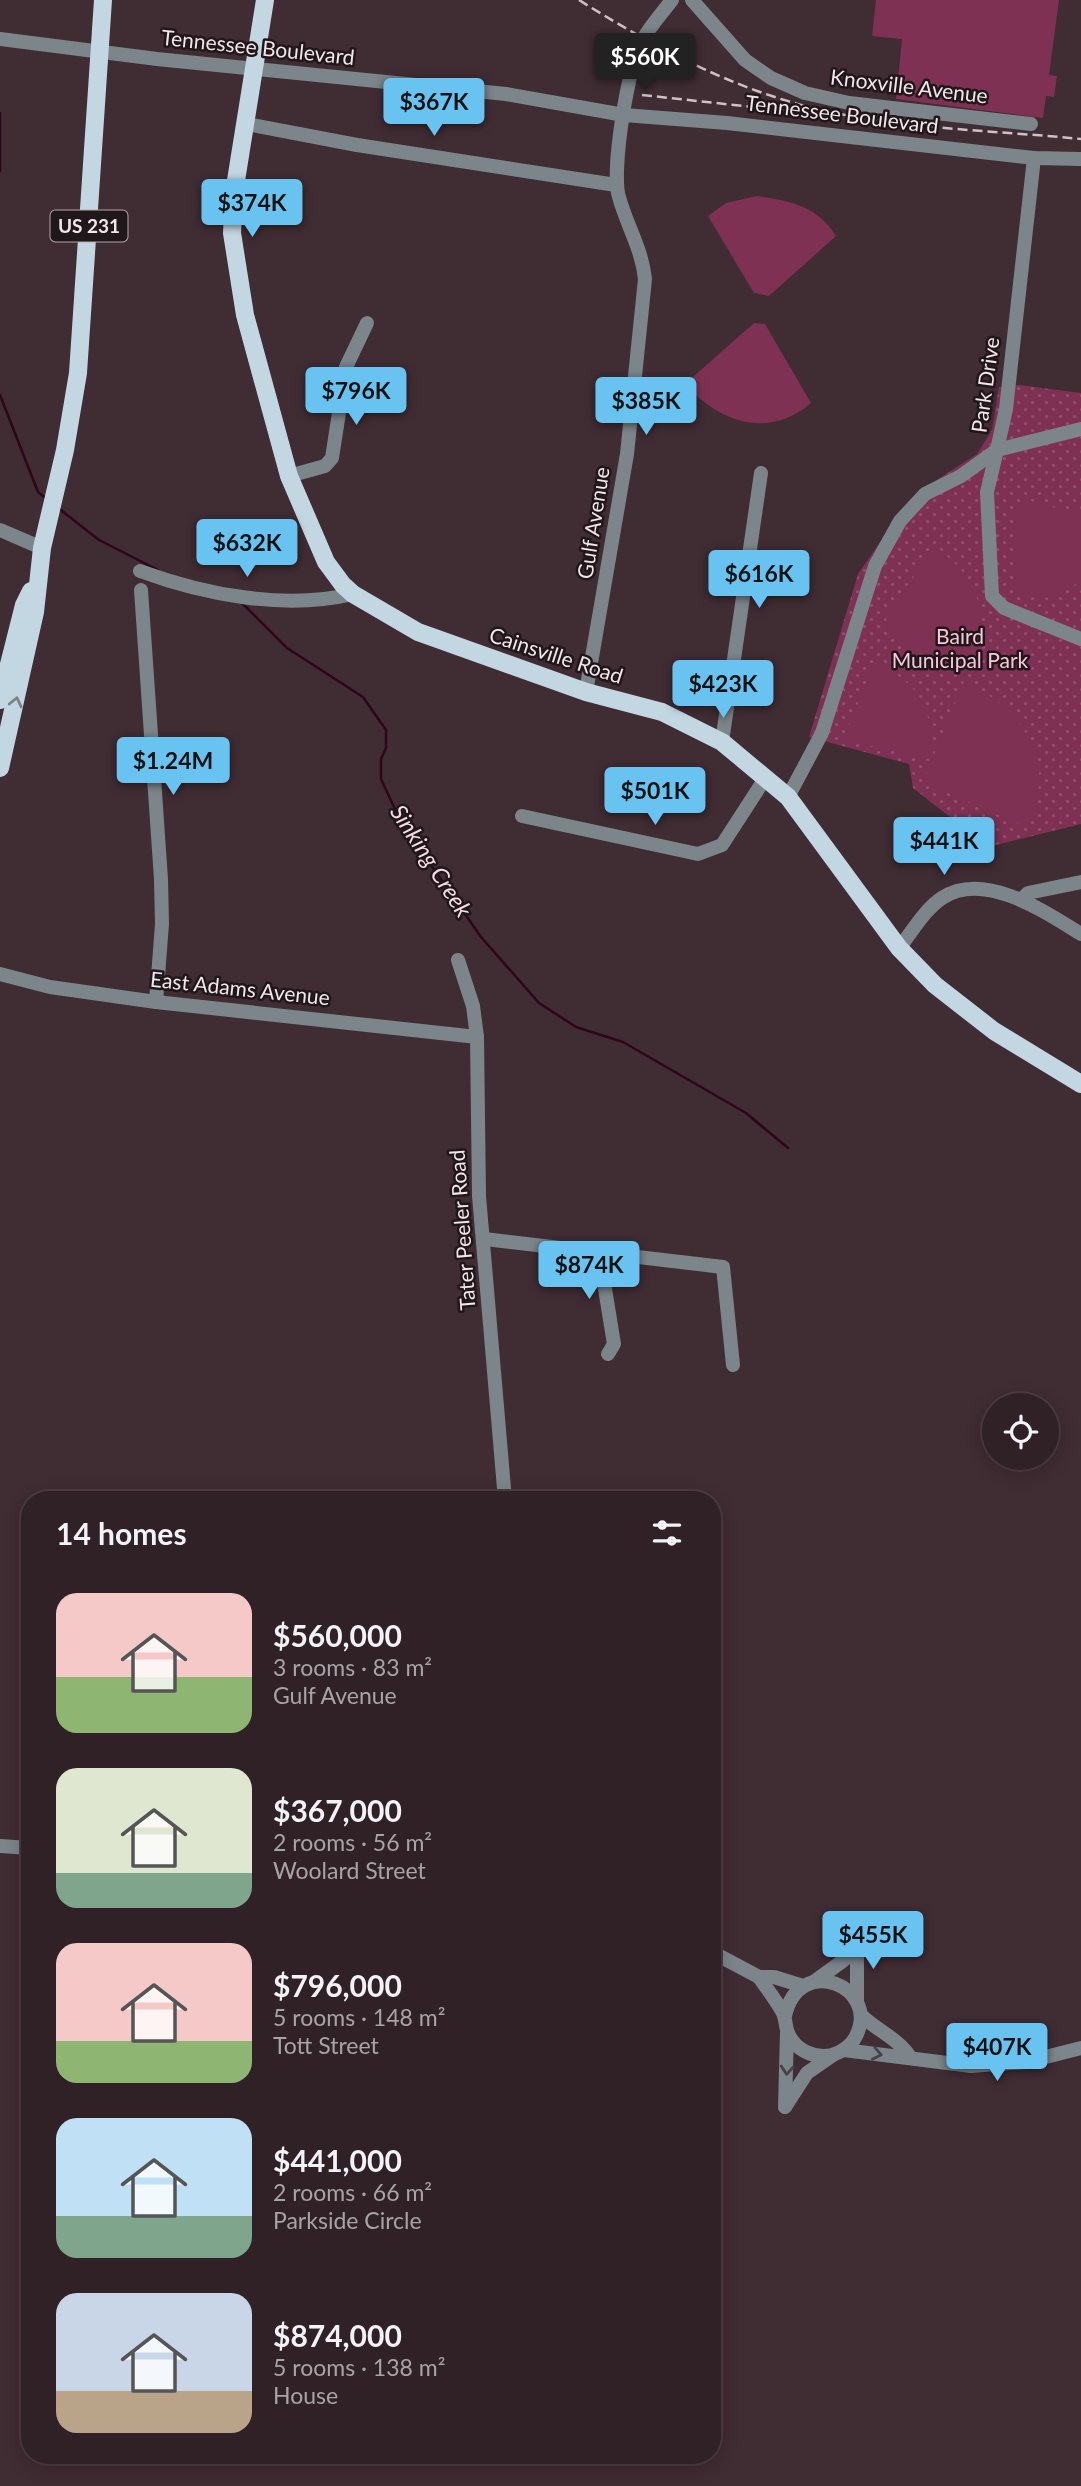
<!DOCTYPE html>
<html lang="en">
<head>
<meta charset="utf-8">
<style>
	body { margin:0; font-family:Lato,sans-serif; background:#38292e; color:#f1f3f6; height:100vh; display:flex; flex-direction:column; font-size:26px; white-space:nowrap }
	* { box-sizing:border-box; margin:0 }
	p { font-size:23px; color:#a8a3a7 }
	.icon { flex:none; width:38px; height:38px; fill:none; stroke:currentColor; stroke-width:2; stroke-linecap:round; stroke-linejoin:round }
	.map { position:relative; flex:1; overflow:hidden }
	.drawer { position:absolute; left:21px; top:1491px; width:700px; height:973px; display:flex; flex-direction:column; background:#302126; border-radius:28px; box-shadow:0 4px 18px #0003,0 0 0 2px #4b3e43 }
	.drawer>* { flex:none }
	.tools { position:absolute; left:982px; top:1393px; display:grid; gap:14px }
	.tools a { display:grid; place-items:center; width:77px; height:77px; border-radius:50%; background:#302126; box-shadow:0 4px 18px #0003,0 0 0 2px #4b3e43; font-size:35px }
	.price { position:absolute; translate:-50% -60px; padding:0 16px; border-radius:7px; background:#69c3f1; color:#111; font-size:23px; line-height:46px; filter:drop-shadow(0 2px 4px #0008) }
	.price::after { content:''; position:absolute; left:50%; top:42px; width:21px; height:16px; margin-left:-10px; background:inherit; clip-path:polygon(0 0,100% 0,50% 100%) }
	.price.active { background:#222; color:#fff }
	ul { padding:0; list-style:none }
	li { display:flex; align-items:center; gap:21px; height:175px; padding:0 35px }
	li span { display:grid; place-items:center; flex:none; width:196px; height:140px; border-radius:21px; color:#555 }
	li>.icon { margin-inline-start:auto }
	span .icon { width:84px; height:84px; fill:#fffc; stroke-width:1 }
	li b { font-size:30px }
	h2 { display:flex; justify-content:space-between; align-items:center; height:84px; padding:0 35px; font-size:30px }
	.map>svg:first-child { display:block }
	.park { fill:url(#park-dots) }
	.pitch { fill:#7f3154 }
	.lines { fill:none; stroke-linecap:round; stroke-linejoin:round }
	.stream { stroke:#2e0519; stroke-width:2.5 }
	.minor { stroke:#7b858a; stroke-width:14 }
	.major { stroke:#c3d7e3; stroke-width:18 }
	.rail { stroke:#cec0c5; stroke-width:2.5; stroke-dasharray:10 5; stroke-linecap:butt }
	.oneway { stroke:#7a8189 }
	.oneway2 { stroke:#444347 }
	.labels { text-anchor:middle; stroke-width:5; stroke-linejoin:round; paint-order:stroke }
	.shield { fill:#20171b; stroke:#b4a8ac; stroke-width:2 }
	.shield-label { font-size:19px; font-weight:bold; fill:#f3e6ea }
	.street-label { font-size:21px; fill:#f3e6ea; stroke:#20171b }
	.park-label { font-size:21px; fill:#f7c7d8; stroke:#20171b }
	.water-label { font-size:23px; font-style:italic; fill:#f5dce5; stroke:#20171b }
</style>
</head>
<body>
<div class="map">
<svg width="1081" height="2486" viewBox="0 0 1081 2486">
	<defs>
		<pattern id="park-dots" width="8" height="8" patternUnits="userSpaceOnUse" patternTransform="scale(1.75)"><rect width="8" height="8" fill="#7f3154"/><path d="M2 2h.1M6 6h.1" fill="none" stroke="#924f6d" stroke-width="1.8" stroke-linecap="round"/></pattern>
	</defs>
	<rect width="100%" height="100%" fill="#402c33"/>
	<path class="park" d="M1019,385L1081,393V824L988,847L913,788L909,764L809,737L858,574L905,506L932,483L977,454L992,430L999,387Z"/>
	<g class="pitch">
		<path d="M876,0H1059L1049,75L1057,76L1054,97L1046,96L1043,118L896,99L902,39L872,36Z"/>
		<path d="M757,196C791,201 817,206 836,236L769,296L754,293L708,216L726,203Z"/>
		<path d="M754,323L765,324L811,403C768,440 719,422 685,384Z"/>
		<path d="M1031,501L1081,515V579C1061,599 1044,601 1017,595L1014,511Z"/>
		<path d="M935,547C985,583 986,612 973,669L905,649L902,640L888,633L886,616Z"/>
		<path d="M875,661C922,688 934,705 928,759L849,741L845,736Z"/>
		<path d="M965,679C1025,717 1058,755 1028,828L923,782Z"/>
	</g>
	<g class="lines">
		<g class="stream">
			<path d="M0,113V171"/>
			<path d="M0,395L38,492L47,499"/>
			<path d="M57,507L99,540L158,570"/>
			<path d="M241,602L287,648L363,697L386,730V748L381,759V779L401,822L481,937L539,1003L576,1027L623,1042L746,1113L788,1148"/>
		</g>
		<g class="minor">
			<path d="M692,0L745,60L771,78L805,93L849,103L1031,124"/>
			<path d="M0,39L157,59L506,94L624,115L727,123L1034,158L1081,159"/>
			<path d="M247,124L357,145L616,185"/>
			<path d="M1081,429L997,450L987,492L992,596L1004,608L1081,639"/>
			<path d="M289,476L325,466L332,458L346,367L367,323"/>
			<path d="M0,530L42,548"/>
			<path d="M140,571C205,595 285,610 353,594"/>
			<path d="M141,590L161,879L162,924L156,1002"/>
			<path d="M586,692L627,454L645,279C642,249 627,226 619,197C611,171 628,63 643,39C651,25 662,13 672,0"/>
			<path d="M722,742L761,473"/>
			<path d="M788,797L822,733L875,566L900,521L925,494L961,476L997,450L1006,409L1034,158"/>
			<path d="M522,816L698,854L722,845L766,777"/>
			<path d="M1022,899L1028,893L1081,882"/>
			<path d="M899,948C912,932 925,909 942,898C984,870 1045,912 1081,934"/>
			<path d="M458,960L473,1006L477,1037L479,1196L505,1500"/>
			<path d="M0,974L50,987L156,1002L477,1037"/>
			<path d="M485,1239L723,1267L733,1365"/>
			<path d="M599,1252L614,1344L608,1354"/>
			<path d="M0,1846L30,1848"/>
			<path d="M857,1941V2001"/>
			<path d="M712,1952L759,1977H774L803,1986"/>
			<path d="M759,1977C767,1989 776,2000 783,2013C786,2019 785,2026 788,2033C795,2050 814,2059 832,2055C842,2052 852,2045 856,2036C881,1987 799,1952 785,2016"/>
			<path d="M815,1981L844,1960L861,1929"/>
			<path d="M861,2015C876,2030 899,2039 910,2057"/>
			<path d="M844,2050L971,2066L1026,2062L1081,2048"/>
			<path d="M785,2107L787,2032"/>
			<path d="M785,2107L807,2073L833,2055"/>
		</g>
		<g class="major">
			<path d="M265,0L234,193L232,233L245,315L289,476L326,562L343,585L353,594L418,632L586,692L662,712L722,742L788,797L899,948L935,985L994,1031L1081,1084"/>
			<path d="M0,700L24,605L31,591"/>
			<path d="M0,768L35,612L42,548L65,450L78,373L103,0"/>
		</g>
		<g class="rail">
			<path d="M579,0C651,45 723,84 805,106C892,129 991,130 1081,139"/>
			<path d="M642,95L799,112"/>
		</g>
	</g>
	<defs><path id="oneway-chevron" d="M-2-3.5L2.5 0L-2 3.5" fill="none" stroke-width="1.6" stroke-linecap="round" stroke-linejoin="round" transform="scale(1.75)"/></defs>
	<use class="oneway" href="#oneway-chevron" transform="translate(16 702) rotate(-77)"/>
	<g class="oneway2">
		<use href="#oneway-chevron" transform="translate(877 2054) rotate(11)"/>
		<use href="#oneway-chevron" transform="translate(787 2070) rotate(94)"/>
	</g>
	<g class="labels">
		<rect class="shield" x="50.5" y="210.5" width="77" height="31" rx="5"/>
		<g class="shield-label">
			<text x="89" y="233">US 231</text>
		</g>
		<g class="street-label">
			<text transform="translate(258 48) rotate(6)" y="7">Tennessee Boulevard</text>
			<text transform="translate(909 87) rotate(7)" y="7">Knoxville Avenue</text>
			<text transform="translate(842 115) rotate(7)" y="7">Tennessee Boulevard</text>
			<text transform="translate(986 385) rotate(-82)" y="7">Park Drive</text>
			<text transform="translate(594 523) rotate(-81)" y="7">Gulf Avenue</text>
			<text transform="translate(556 656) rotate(18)" y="7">Cainsville Road</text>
			<text transform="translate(240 989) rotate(6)" y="7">East Adams Avenue</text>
			<text transform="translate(463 1230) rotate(-94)" y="7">Tater Peeler Road</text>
		</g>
		<g class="park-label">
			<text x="960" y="644">Baird<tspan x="960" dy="24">Municipal Park</tspan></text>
		</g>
		<g class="water-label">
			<text transform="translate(431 861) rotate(57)" y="8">Sinking Creek</text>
		</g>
	</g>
</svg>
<div class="tools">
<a><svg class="icon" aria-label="locate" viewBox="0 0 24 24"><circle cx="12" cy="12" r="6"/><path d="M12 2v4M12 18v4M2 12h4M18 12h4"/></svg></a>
</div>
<b class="price active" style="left:645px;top:93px">$560K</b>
<b class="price" style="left:434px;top:138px">$367K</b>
<b class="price" style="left:252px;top:239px">$374K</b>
<b class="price" style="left:356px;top:427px">$796K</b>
<b class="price" style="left:646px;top:437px">$385K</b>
<b class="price" style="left:247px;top:579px">$632K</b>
<b class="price" style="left:759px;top:610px">$616K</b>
<b class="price" style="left:723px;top:720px">$423K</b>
<b class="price" style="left:173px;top:797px">$1.24M</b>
<b class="price" style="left:655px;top:827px">$501K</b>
<b class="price" style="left:944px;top:877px">$441K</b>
<b class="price" style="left:589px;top:1301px">$874K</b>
<b class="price" style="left:873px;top:1971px">$455K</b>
<b class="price" style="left:997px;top:2083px">$407K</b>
<section class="drawer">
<h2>14 homes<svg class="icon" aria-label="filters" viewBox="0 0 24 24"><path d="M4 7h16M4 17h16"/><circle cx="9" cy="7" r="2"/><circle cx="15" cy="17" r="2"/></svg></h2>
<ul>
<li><span style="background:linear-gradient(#f6c9c9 60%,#8fb573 0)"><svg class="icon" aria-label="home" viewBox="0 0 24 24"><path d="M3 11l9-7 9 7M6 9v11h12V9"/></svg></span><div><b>$560,000</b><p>3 rooms · 83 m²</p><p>Gulf Avenue</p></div></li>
<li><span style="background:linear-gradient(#dfe7d0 75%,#7fa58c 0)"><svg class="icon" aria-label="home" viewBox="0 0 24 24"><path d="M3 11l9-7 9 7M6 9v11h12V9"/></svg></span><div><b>$367,000</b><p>2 rooms · 56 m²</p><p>Woolard Street</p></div></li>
<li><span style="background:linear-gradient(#f6c9c9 70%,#8fb573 0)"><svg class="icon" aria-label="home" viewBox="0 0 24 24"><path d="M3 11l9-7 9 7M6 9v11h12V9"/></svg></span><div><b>$796,000</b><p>5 rooms · 148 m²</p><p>Tott Street</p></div></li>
<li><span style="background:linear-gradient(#bfe0f5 70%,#7fa58c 0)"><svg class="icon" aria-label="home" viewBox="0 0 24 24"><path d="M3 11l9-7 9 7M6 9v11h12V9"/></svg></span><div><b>$441,000</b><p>2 rooms · 66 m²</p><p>Parkside Circle</p></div></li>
<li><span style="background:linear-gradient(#c9d6e8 70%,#b9a48a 0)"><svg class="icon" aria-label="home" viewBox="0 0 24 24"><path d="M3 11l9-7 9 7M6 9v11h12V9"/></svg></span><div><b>$874,000</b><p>5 rooms · 138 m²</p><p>House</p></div></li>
</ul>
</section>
</div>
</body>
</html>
